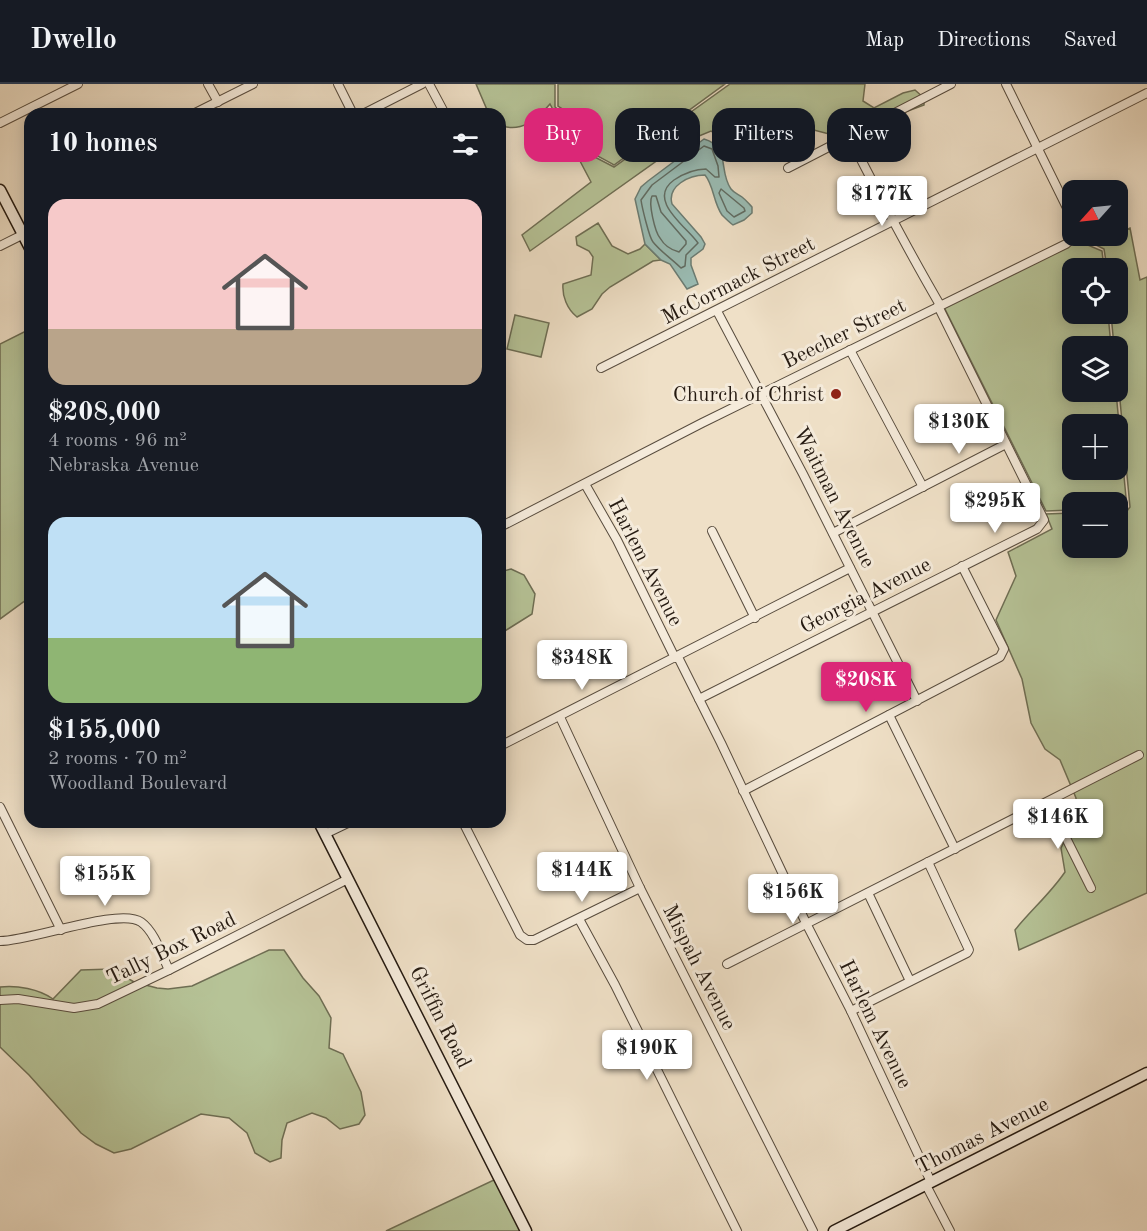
<!DOCTYPE html>
<html lang="en">
<head>
<meta charset="utf-8">
<style>
	body { margin:0; font-family:"Old Standard TT",serif; background:#20242c; color:#f1f3f6; height:100vh; display:flex; flex-direction:column; font-size:22px; white-space:nowrap }
	* { box-sizing:border-box; margin:0 }
	p { font-size:20px; color:#9ea1a6 }
	.icon { flex:none; width:33px; height:33px; fill:none; stroke:currentColor; stroke-width:2; stroke-linecap:round; stroke-linejoin:round }
	.map { position:relative; flex:1; overflow:hidden }
	.drawer { position:absolute; left:24px; top:24px; width:482px; height:720px; display:flex; flex-direction:column; background:#171b24; border-radius:18px; box-shadow:0 3px 15px #0003 }
	.drawer>* { flex:none }
	.banner { position:absolute; left:524px; top:24px; width:532px; height:54px; display:flex; gap:12px }
	.needle { width:39px; rotate:243deg }
	.fabs { position:absolute; left:1062px; top:96px; display:grid; gap:12px }
	.fabs a { display:grid; place-items:center; width:66px; height:66px; border-radius:12px; background:#171b24; box-shadow:0 3px 15px #0003; font-size:30px }
	.price { position:absolute; translate:-50% -51px; padding:0 14px; border-radius:6px; background:#fff; color:#222; font-size:20px; line-height:39px; filter:drop-shadow(0 2px 3px #0008) }
	.price::after { content:''; position:absolute; left:50%; top:36px; width:18px; height:14px; margin-left:-9px; background:inherit; clip-path:polygon(0 0,100% 0,50% 100%) }
	.price.selected { background:#db2777; color:#fff }
	ul { padding:0; list-style:none }
	li { display:grid; align-content:center; gap:12px; height:318px; padding:0 24px }
	li span { display:grid; place-items:center; height:186px; border-radius:18px; color:#555 }
	li>.icon { margin-inline-start:auto }
	span .icon { width:108px; height:108px; fill:#fffc; stroke-width:1 }
	li b { font-size:26px }
	h2 { display:flex; justify-content:space-between; align-items:center; height:72px; padding:0 24px; font-size:26px }
	.pill { padding:0 21px; border-radius:18px; background:#171b24; box-shadow:0 3px 15px #0003; font-size:21px; line-height:54px }
	.pill.selected { background:#db2777; color:#fff }
	header { display:flex; align-items:center; gap:36px; box-sizing:border-box; height:84px; padding:0 30px; background:#171b24; border-bottom:2px solid #363941 }
	header strong { font-size:28px }
	nav { display:flex; gap:33px; margin-inline-start:auto; font-size:21px }
	.map>svg:first-child { display:block }
	.green { fill:#b6c397; stroke:#6e6e54; stroke-width:1.5; fill-rule:evenodd }
	.water { fill:#9abdb5; stroke:#6b7c73; stroke-width:1.5 }
	.lines { fill:none; stroke-linecap:round; stroke-linejoin:round }
	.shore { stroke:#606c63; stroke-width:1.5 }
	.street-casing { stroke:#584c3e; stroke-width:10 }
	.secondary-casing { stroke:#251a11; stroke-width:13 }
	.street { stroke:#f5ebdb; stroke-width:8 }
	.secondary { stroke:#f5ebdb; stroke-width:10 }
	.poi-dot { fill:#8f2418; stroke:#f5ebdb; stroke-width:2 }
	.labels { text-anchor:middle; stroke-width:6; stroke-linejoin:round; paint-order:stroke }
	.street-label { font-size:21px; fill:#251a11; stroke:#f5ebdb }
	.poi-label { font-size:21px; fill:#251a11; stroke:#f5ebdb; text-anchor:end }
</style>
</head>
<body>
<header>
<strong>Dwello</strong>
<nav><a>Map</a><a>Directions</a><a>Saved</a></nav>
</header>
<div class="map">
<svg width="1147" height="1147" viewBox="0 0 1147 1147">
	<rect width="100%" height="100%" fill="#efe0c7"/>
	<filter id="stains"><feTurbulence type="fractalNoise" baseFrequency=".00333" numOctaves="4"/><feColorMatrix values="0 0 0 0 .2 0 0 0 0 .09 0 0 0 0 .02 0 0 0 .5 -.17"/></filter>
	<radialGradient id="worn" r=".72"><stop offset=".6" stop-color="#630" stop-opacity="0"/><stop offset="1" stop-color="#630" stop-opacity=".3"/></radialGradient>
	<g class="green">
		<path d="M476,0H555V23L564,30L570,55L583,67L614,83L730,0H865L863,17L874,24L903,9L915,6L924,14V21L849,49L833,51L810,45L777,51L741,72L728,57L711,47L682,59L530,167L522,151L591,98L550,20C538,34 521,50 500,41V30H490L488,28Z"/>
		<path d="M558,0H725L614,81C587,65 569,63 567,28L558,22Z"/>
		<path d="M598,139L612,162L628,170L640,165L645,160L661,176L653,177L610,203L602,210L592,225L577,233C567,225 562,212 563,200L591,191L593,173L589,167L577,161L576,153Z"/>
		<path d="M1130,144L1140,196L1147,193V809L1019,866L1015,846C1031,826 1050,810 1065,788L1061,764L1075,734L1076,714L1060,676L1045,665L1031,639L1022,595L996,536L1016,492L1008,468L1052,445L1046,430L1072,429V464H1118V427H1127L1130,423L1118,295V262H1114L1111,230H1118V184H1107L1104,165L1094,160Z"/>
		<path d="M1076,156L1102,167L1104,184H1072V230H1108L1111,262H1072V308H1116L1127,424H1118V418H1072V426L1046,427L944,223ZM1072,340H1118V386H1072Z"/>
		<path d="M515,231L549,239L541,273L507,265Z"/>
		<path d="M30,245V513L0,535V260Z"/>
		<path d="M511,485L524,491L535,510L532,530L500,550V488Z"/>
		<path d="M269,866H284L303,894L319,912L331,934L329,964L343,970L361,1008L365,1031L359,1040L340,1045L326,1034L312,1029L287,1039L282,1056L281,1074L270,1078L255,1069L247,1049L229,1034L201,1030L131,1065L114,1069L96,1060L81,1049L29,991L0,963V903C17,901 39,905 53,915L81,886L112,885L134,898L157,904L168,905L192,902Z"/>
		<path d="M496,1095L522,1147H386Z"/>
	</g>
	<path class="water" d="M704,55C731,63 718,87 731,105C734,109 738,110 742,113C746,116 749,120 752,123V129L744,136L733,141C729,138 725,134 722,131C713,118 714,102 705,91C689,91 667,102 672,120L701,153L705,160L703,165L691,174V181L698,200L687,205L670,180L661,176L645,160L635,115L641,103L648,97Z"/>
	<g class="lines">
		<g class="shore">
			<path d="M704,62L712,65L718,82L719,93H715L706,85C695,85 683,90 674,96C646,116 687,143 698,159L686,171L685,182L681,184C672,175 661,168 653,158C649,153 642,123 641,116L652,101Z"/>
			<path d="M721,105L744,124L745,127L734,133L727,127L719,109Z"/>
			<path d="M652,112H656L661,128L686,157V160L679,168C671,166 664,161 660,154C655,148 648,119 652,112Z"/>
		</g>
		<defs>
			<g id="street">
				<path d="M208,0L218,18"/>
				<path d="M338,0L353,30"/>
				<path d="M429,0L445,30"/>
				<path d="M1006,0L1072,134"/>
				<path d="M193,30L253,0"/>
				<path d="M363,30L422,0"/>
				<path d="M0,39L78,0"/>
				<path d="M849,52C878,109 908,166 940,221"/>
				<path d="M788,84L951,0"/>
				<path d="M0,162L30,147"/>
				<path d="M717,227L803,390L917,617"/>
				<path d="M850,266L923,403"/>
				<path d="M601,284L1147,9"/>
				<path d="M585,400L617,456L675,574"/>
				<path d="M500,443L702,339L1066,160L1075,152"/>
				<path d="M712,447L755,534"/>
				<path d="M833,449L1006,360"/>
				<path d="M678,573L721,659L806,839L851,927L931,1098"/>
				<path d="M699,615L1037,445L1044,436L938,222"/>
				<path d="M889,631L955,765"/>
				<path d="M560,633L640,804L813,1147"/>
				<path d="M500,662L850,484"/>
				<path d="M743,707L1000,573L1004,565L962,482"/>
				<path d="M1048,718L1091,804"/>
				<path d="M0,723L61,846"/>
				<path d="M463,738L520,851L527,856H534L640,804"/>
				<path d="M325,750L350,738"/>
				<path d="M868,809L910,897"/>
				<path d="M579,835L615,901L737,1147"/>
				<path d="M0,857C31,857 120,823 141,838C155,848 162,872 169,886"/>
				<path d="M727,880L1139,671"/>
				<path d="M0,916L18,915L74,924L98,920L169,886L348,795"/>
				<path d="M851,927L967,869L969,866L928,778"/>
				<path d="M926,1101L950,1147"/>
			</g>
			<g id="secondary">
				<path d="M0,106L30,164"/>
				<path d="M319,738L526,1147"/>
				<path d="M834,1147L1147,989"/>
			</g>
		</defs>
		<use href="#street" class="street-casing"/>
		<use href="#secondary" class="secondary-casing"/>
		<use href="#street" class="street"/>
		<use href="#secondary" class="secondary"/>
	</g>
	<circle class="poi-dot" cx="836" cy="310" r="6"/>
	<g class="labels">
		<g class="street-label">
			<text transform="translate(738 196) rotate(-27)" y="7">McCormack Street</text>
			<text transform="translate(844 249) rotate(-26)" y="7">Beecher Street</text>
			<text transform="translate(835 413) rotate(63)" y="7">Waitman Avenue</text>
			<text transform="translate(646 478) rotate(63)" y="7">Harlem Avenue</text>
			<text transform="translate(865 511) rotate(-27)" y="7">Georgia Avenue</text>
			<text transform="translate(171 864) rotate(-26)" y="7">Tally Box Road</text>
			<text transform="translate(700 883) rotate(63)" y="7">Mispah Avenue</text>
			<text transform="translate(441 933) rotate(63)" y="7">Griffin Road</text>
			<text transform="translate(876 940) rotate(64)" y="7">Harlem Avenue</text>
			<text transform="translate(982 1051) rotate(-27)" y="7">Thomas Avenue</text>
		</g>
		<g class="poi-label">
			<text x="824" y="317">Church of Christ</text>
		</g>
	</g>
	<rect width="100%" height="100%" filter="url(#stains)"/>
	<rect width="100%" height="100%" fill="url(#worn)"/>
</svg>
<div class="fabs">
<a><svg class="needle" viewBox="-14 -14 28 28"><path d="M0-13l5 13h-10z" fill="#e53935"/><path d="M0 13l5-13h-10z" fill="#9ea1a6"/></svg></a>
<a><svg class="icon" aria-label="locate" viewBox="0 0 24 24"><circle cx="12" cy="12" r="6"/><path d="M12 2v4M12 18v4M2 12h4M18 12h4"/></svg></a>
<a><svg class="icon" aria-label="layers" viewBox="0 0 24 24"><path d="M12 4l9 5-9 5-9-5zM3 14l9 5 9-5"/></svg></a>
<a>+</a>
<a>−</a>
</div>
<b class="price" style="left:882px;top:143px">$177K</b>
<b class="price" style="left:959px;top:371px">$130K</b>
<b class="price" style="left:995px;top:450px">$295K</b>
<b class="price" style="left:582px;top:607px">$348K</b>
<b class="price selected" style="left:866px;top:629px">$208K</b>
<b class="price" style="left:1058px;top:766px">$146K</b>
<b class="price" style="left:582px;top:819px">$144K</b>
<b class="price" style="left:105px;top:823px">$155K</b>
<b class="price" style="left:793px;top:841px">$156K</b>
<b class="price" style="left:647px;top:997px">$190K</b>
<div class="banner">
<a class="pill selected">Buy</a>
<a class="pill">Rent</a>
<a class="pill">Filters</a>
<a class="pill">New</a>
</div>
<section class="drawer">
<h2>10 homes<svg class="icon" aria-label="filters" viewBox="0 0 24 24"><path d="M4 7h16M4 17h16"/><circle cx="9" cy="7" r="2"/><circle cx="15" cy="17" r="2"/></svg></h2>
<ul>
<li><span style="background:linear-gradient(#f6c9c9 70%,#b9a48a 0)"><svg class="icon" aria-label="home" viewBox="0 0 24 24"><path d="M3 11l9-7 9 7M6 9v11h12V9"/></svg></span><div><b>$208,000</b><p>4 rooms · 96 m²</p><p>Nebraska Avenue</p></div></li>
<li><span style="background:linear-gradient(#bfe0f5 65%,#8fb573 0)"><svg class="icon" aria-label="home" viewBox="0 0 24 24"><path d="M3 11l9-7 9 7M6 9v11h12V9"/></svg></span><div><b>$155,000</b><p>2 rooms · 70 m²</p><p>Woodland Boulevard</p></div></li>
</ul>
</section>
</div>
</body>
</html>
